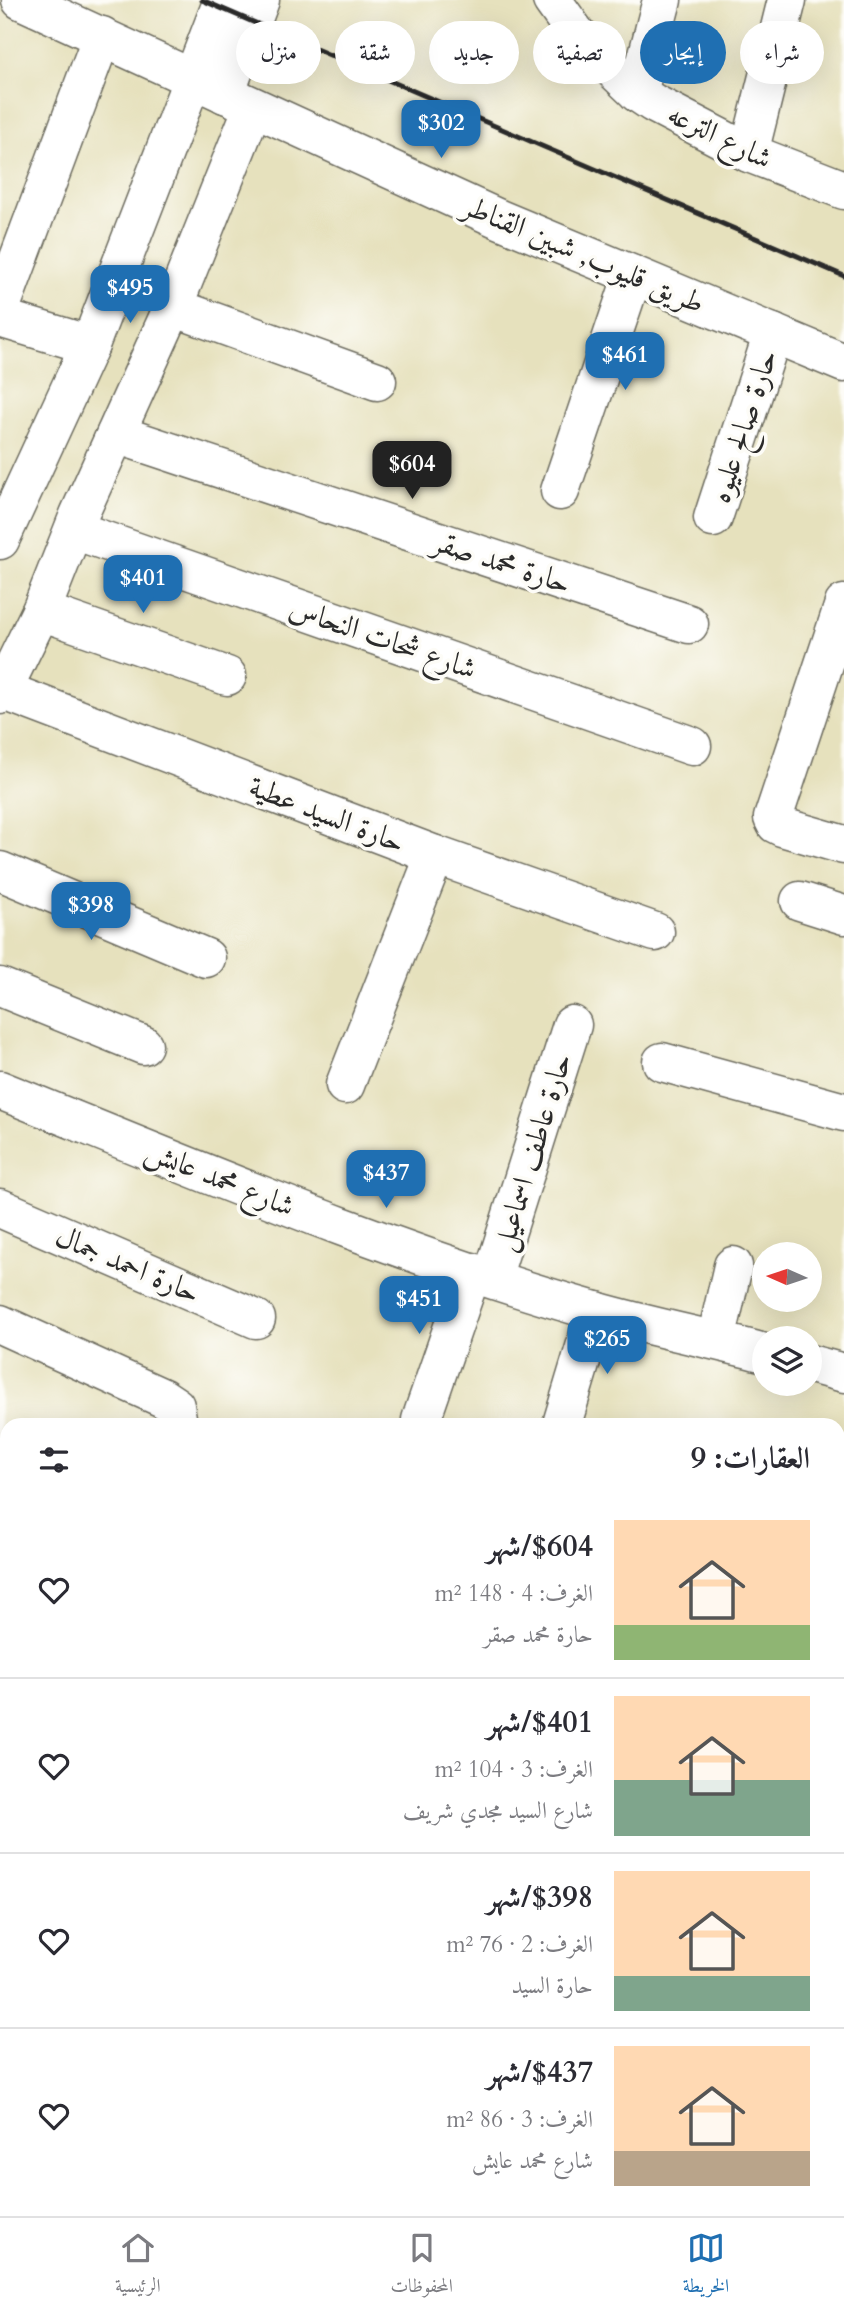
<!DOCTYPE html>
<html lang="ar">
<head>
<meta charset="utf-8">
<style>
	body { margin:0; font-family:Cardo,Amiri,serif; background:#f7f7f7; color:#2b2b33; direction:rtl; height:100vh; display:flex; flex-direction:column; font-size:26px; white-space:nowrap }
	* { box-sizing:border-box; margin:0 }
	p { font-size:23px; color:#7c7c81 }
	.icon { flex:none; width:38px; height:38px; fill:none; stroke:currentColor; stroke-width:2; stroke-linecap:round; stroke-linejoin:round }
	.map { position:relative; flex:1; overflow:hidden; direction:ltr }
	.panel { position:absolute; left:0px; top:1418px; width:845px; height:800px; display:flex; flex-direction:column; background:#fff; border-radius:21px 21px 0 0; box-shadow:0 7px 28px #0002; direction:rtl }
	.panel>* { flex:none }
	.guide { position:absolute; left:21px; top:21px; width:803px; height:63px; direction:rtl; display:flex; gap:14px }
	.needle { width:46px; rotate:273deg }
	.buttons { position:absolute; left:752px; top:1242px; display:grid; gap:14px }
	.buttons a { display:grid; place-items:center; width:70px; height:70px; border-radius:50%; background:#fff; box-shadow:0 7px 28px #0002; font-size:35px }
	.price { position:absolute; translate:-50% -60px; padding:0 16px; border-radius:14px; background:#1f6fb2; color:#fff; font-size:23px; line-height:46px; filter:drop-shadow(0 2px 4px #0008) }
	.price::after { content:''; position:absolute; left:50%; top:42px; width:21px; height:16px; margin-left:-10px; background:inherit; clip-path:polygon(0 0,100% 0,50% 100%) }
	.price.on { background:#222; color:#fff }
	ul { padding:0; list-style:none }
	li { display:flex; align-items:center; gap:21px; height:175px; padding:0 35px }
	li+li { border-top:2px solid #e1e1e2 }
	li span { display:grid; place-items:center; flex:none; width:196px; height:140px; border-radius:0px; color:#555 }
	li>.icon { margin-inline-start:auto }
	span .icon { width:84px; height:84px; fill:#fffc; stroke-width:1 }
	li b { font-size:30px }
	h2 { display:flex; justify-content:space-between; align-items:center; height:84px; padding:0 35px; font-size:30px }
	.tag { padding:0 24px; border-radius:32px; background:#fff; box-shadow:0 7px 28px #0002; font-size:24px; line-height:63px }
	.tag.on { background:#1f6fb2; color:#fff }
	.tab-bar { display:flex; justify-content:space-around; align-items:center; height:98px; border-top:2px solid #e1e1e2; background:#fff; font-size:19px; color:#7c7c81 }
	.tab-bar a { display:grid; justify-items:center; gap:4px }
	.tab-bar .on { color:#1f6fb2 }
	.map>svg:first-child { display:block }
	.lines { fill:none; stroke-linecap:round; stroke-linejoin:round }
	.minor-casing { stroke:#6c6b5e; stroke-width:41 }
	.major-casing { stroke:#6c6b5e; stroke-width:41 }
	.minor { stroke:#fff; stroke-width:38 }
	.major { stroke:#fff; stroke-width:38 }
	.rail { stroke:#2b2b2b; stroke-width:5 }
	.labels { text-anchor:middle; stroke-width:7; stroke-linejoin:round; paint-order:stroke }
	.street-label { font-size:30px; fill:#2b2b2b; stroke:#fdfcf7 }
</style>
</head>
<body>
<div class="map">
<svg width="844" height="2216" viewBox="0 0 844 2216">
	<rect width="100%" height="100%" fill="#fdfcf7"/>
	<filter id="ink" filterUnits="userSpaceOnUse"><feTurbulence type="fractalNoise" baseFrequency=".0143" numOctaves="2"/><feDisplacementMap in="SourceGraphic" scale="14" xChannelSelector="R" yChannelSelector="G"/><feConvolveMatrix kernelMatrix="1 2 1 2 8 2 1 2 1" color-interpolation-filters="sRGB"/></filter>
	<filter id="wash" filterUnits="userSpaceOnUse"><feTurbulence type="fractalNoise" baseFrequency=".00686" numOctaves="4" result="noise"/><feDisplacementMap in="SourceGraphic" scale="28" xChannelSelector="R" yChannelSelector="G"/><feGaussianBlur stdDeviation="1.57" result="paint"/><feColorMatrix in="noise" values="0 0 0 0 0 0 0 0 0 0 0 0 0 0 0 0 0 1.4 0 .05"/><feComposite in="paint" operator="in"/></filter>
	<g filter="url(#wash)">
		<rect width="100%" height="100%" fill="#e6e1bd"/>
	</g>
	<g filter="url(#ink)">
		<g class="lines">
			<defs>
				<g id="minor">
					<path d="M552,0L577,35L638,93L653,103L749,153L844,190"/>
					<path d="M638,93L662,0"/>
					<path d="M225,94L260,0"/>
					<path d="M749,153L787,0"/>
					<path d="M173,307L377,381"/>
					<path d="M0,309L102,36"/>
					<path d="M0,318L90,345"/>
					<path d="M116,434L689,624"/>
					<path d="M560,491L633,275"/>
					<path d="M713,518L773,333"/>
					<path d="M74,530L692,746"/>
					<path d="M0,540L90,345L223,0"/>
					<path d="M844,604L773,818L776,824L782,827L844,845"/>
					<path d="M41,611L227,676"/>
					<path d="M2,690L435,855L655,932"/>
					<path d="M0,695L41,611L79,515L173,307L253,107"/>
					<path d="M0,871L206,958"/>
					<path d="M800,901L844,915"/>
					<path d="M0,987L143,1045"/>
					<path d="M662,1062L844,1112"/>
					<path d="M345,1085L435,855"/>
					<path d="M0,1090C196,1169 391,1253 595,1311C651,1327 708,1338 765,1353"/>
					<path d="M0,1208L256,1319"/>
					<path d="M492,1278L572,1025"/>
					<path d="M0,1324L163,1398L175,1406L178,1424"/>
					<path d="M716,1340L733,1266"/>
					<path d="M810,1364L844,1373"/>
					<path d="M421,1420L472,1272"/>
					<path d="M562,1424L596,1311"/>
					<path d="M0,1471L7,1473"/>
					<path d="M0,1532L7,1535"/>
					<path d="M838,1566L844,1568"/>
					<path d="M0,1700L7,1703"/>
					<path d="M838,1704L844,1706"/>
					<path d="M838,1792L843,1794"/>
					<path d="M838,1851L844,1853"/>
					<path d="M838,1932L844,1934"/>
				</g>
				<path id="major" d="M21,0L499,219L844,363"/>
			</defs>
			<use href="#minor" class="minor-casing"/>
			<use href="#major" class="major-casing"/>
			<use href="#minor" class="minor"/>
			<use href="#major" class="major"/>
			<path class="rail" d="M202,0L844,276"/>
		</g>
	</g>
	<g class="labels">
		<g class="street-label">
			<text transform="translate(720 136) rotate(26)" y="10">شارع الترعه</text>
			<text transform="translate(584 254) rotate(23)" y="10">طريق قليوب, شبين القناطر</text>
			<text transform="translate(743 426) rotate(-72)" y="10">حارة صالح عليوه</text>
			<text transform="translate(502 562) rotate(18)" y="10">حارة محمد صقر</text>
			<text transform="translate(383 638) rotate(19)" y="10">شارع شحات النحاس</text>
			<text transform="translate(327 814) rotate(21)" y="10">حارة السيد عطية</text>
			<text transform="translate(532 1152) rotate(-73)" y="10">حارة عاطف اسماعيل</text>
			<text transform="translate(220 1178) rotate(22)" y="10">شارع محمد عايش</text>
			<text transform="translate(128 1264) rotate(23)" y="10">حارة احمد جمال</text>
		</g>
	</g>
</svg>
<div class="buttons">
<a><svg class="needle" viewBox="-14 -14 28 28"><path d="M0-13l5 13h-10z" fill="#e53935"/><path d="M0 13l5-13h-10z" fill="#7c7c81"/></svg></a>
<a><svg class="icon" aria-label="layers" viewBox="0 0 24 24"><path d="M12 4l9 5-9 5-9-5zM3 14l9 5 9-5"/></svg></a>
</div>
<b class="price" style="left:441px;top:160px">$302</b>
<b class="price" style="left:130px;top:325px">$495</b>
<b class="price" style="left:625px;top:392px">$461</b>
<b class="price on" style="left:412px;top:501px">$604</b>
<b class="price" style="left:143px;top:615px">$401</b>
<b class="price" style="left:91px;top:942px">$398</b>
<b class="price" style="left:386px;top:1210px">$437</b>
<b class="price" style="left:419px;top:1336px">$451</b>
<b class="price" style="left:607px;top:1376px">$265</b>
<div class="guide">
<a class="tag">شراء</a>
<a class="tag on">إيجار</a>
<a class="tag">تصفية</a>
<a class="tag">جديد</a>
<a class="tag">شقة</a>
<a class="tag">منزل</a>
</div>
<section class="panel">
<h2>العقارات: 9<svg class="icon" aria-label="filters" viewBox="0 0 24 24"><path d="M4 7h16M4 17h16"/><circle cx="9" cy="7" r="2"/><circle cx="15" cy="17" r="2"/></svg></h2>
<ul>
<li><span style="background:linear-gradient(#ffd9b3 75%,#8fb573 0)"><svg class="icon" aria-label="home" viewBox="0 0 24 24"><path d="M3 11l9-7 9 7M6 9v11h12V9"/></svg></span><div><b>$604/شهر</b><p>الغرف: 4 · 148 m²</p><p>حارة محمد صقر</p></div><svg class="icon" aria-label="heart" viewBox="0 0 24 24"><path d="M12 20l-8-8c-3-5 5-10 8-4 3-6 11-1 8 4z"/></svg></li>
<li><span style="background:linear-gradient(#ffd9b3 60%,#7fa58c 0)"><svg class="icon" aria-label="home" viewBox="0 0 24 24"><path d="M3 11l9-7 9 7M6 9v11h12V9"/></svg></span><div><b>$401/شهر</b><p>الغرف: 3 · 104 m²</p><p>شارع السيد مجدي شريف</p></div><svg class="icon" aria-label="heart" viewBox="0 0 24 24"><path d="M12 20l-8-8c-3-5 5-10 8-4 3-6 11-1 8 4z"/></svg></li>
<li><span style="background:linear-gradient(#ffd9b3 75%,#7fa58c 0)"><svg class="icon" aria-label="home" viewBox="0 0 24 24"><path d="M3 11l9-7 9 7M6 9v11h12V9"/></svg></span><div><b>$398/شهر</b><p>الغرف: 2 · 76 m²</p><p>حارة السيد</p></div><svg class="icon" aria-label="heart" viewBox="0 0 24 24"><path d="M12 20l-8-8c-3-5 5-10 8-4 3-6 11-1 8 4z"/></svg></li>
<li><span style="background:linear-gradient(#ffd9b3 75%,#b9a48a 0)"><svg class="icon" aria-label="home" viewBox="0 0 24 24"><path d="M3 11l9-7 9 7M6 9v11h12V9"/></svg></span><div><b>$437/شهر</b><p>الغرف: 3 · 86 m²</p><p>شارع محمد عايش</p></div><svg class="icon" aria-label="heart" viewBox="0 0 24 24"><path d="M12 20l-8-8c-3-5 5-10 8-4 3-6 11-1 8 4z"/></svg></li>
</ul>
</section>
</div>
<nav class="tab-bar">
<a class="on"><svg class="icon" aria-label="map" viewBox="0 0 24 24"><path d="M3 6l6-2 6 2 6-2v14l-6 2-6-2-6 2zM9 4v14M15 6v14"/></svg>الخريطة</a>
<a><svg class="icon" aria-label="saved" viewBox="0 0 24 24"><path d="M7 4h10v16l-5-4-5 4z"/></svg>المحفوظات</a>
<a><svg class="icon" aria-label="home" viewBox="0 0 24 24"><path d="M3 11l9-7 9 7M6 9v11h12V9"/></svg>الرئيسية</a>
</nav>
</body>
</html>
